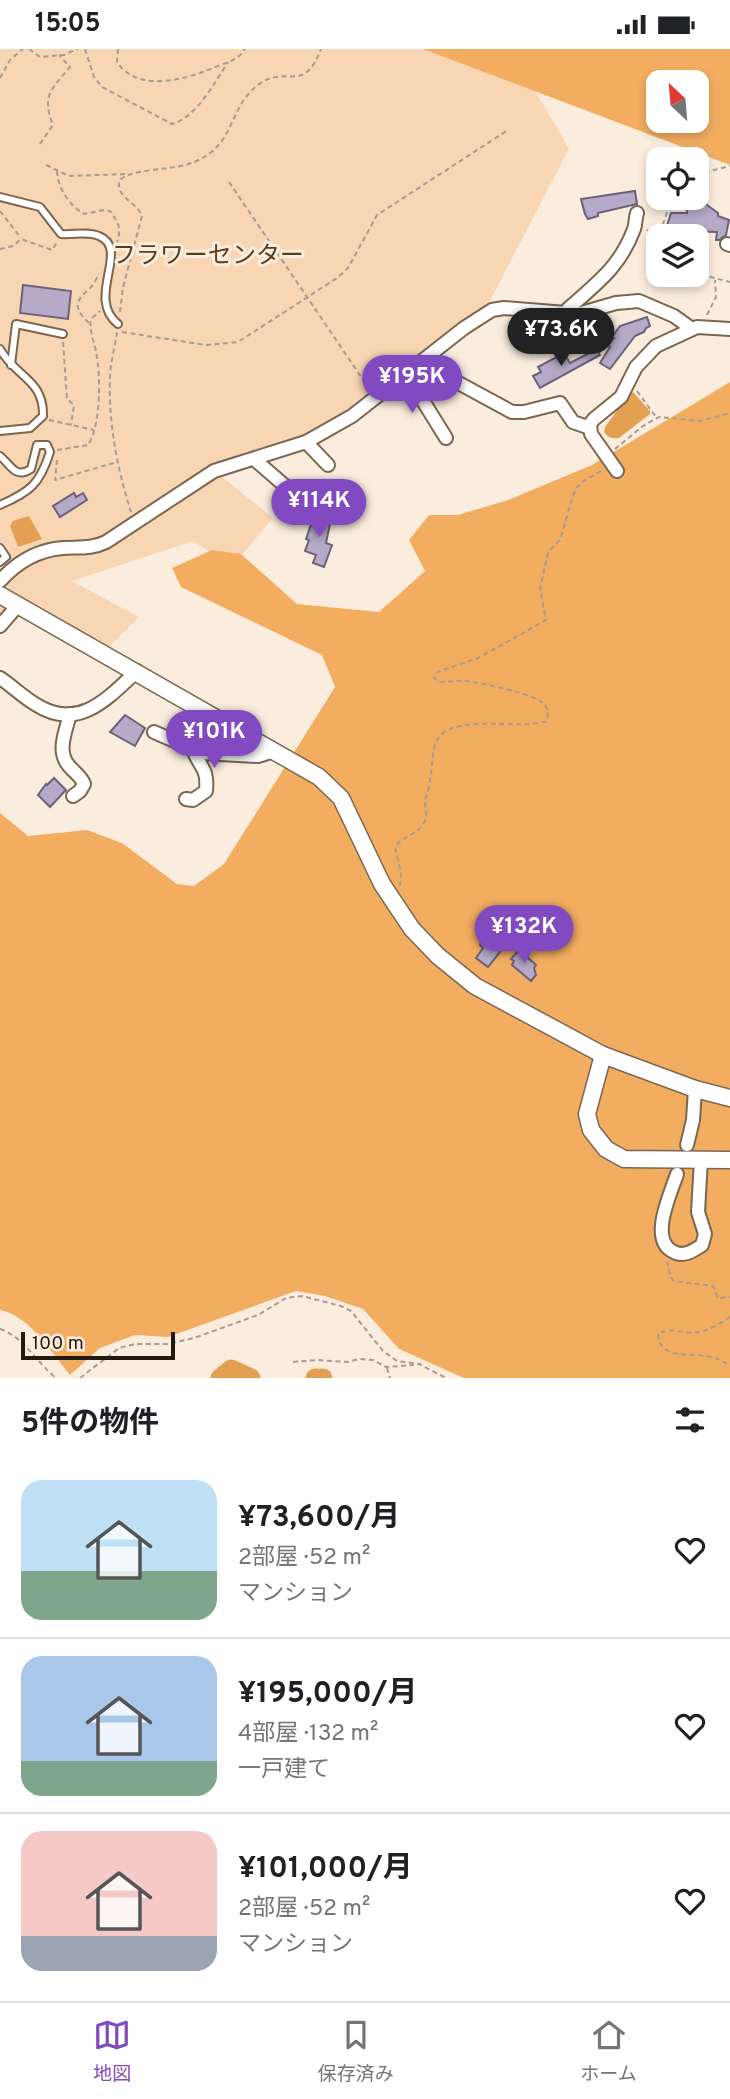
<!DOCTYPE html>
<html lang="ja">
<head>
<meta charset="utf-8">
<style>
	body { margin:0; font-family:Overpass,"Noto Sans JP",sans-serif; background:#f2f2f2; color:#202124; height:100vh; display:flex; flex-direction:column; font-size:26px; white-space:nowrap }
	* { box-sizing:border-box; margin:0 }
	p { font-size:23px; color:#757577 }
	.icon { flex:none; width:38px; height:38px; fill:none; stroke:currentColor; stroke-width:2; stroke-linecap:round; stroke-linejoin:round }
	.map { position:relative; height:1329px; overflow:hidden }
	.sheet { display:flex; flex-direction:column; background:#fff; flex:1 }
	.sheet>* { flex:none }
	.needle { width:46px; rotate:334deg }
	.tools { position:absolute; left:646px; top:21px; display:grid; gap:14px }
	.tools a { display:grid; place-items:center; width:63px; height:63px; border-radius:14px; background:#fff; box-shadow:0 4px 10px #0003; font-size:35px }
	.scale { position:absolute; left:21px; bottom:18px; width:154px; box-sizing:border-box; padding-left:7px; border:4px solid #221a11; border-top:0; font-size:19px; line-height:24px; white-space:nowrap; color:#221a11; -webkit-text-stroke:5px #fbedde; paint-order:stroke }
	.price { position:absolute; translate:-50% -60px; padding:0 16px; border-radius:24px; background:#824ac1; color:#fff; font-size:23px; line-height:46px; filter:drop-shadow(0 2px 4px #0008) }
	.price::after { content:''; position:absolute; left:50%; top:42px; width:21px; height:16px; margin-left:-10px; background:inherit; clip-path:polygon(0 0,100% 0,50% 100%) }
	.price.active { background:#222; color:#fff }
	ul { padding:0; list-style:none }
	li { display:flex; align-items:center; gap:21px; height:175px; padding:0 21px }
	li+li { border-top:2px solid #e0e0e0 }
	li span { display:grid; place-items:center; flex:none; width:196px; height:140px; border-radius:21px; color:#555 }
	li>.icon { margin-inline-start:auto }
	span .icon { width:84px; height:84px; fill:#fffc; stroke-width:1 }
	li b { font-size:30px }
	h2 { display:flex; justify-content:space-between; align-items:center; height:84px; padding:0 21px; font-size:30px }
	.status { display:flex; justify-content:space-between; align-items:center; height:49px; padding:0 35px; background:#fff; direction:ltr }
	.status svg { height:19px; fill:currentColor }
	.dock { display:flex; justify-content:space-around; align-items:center; height:98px; border-top:2px solid #e0e0e0; background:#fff; font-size:19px; color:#757577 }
	.dock a { display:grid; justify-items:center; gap:4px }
	.dock .active { color:#824ac1 }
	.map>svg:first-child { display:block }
	.green { fill:#f8d6b4 }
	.forest { fill:#f2ad60; fill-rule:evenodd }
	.water { fill:#e39f52 }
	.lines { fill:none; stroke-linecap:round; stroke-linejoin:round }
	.river { stroke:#e39f52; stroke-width:19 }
	.building { fill:#b5aac7; stroke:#6b617b; stroke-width:2 }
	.lane-casing { stroke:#7b6650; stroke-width:10 }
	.street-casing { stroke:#7b6650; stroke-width:16 }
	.secondary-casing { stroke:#7b6650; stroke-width:19 }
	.path { stroke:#a79c8f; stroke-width:2; stroke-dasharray:5 3.5; stroke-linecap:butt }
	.lane { stroke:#fff; stroke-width:6 }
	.street { stroke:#fff; stroke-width:12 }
	.secondary { stroke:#fff; stroke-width:16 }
	.labels { text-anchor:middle; stroke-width:6; stroke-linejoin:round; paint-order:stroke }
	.park-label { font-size:24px; fill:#593d1d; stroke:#fbedde }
</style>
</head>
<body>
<div class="status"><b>15:05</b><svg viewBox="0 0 49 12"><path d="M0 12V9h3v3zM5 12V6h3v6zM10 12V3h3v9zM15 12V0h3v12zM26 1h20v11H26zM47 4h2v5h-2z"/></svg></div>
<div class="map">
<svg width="730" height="1329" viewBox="0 0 730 1329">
	<rect width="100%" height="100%" fill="#fbedde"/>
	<path class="green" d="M0,0H511L569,100L483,265L324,383L215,422L273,469L232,517L193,492L72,532L139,568L104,603L18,556L0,577Z"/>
	<g class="forest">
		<path d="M423,0H730V116ZM658,33H696V72H658Z"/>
		<path d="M730,333V1329H464L399,1300L363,1260L325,1247L296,1242L168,1288L135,1286L100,1299L70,1326C51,1303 30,1267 0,1261V764L28,787L87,781L122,794L177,835L194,837L224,815L335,638L322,606L181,538L172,519L212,501L241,505L297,555L379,563L425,522L409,491L429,466H458L508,451L592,416Z"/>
	</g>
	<g class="water">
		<path d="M633,343L650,362V365L619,389C612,390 608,389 604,383L605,378L629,345Z"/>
		<path d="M29,467L42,490L18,498L10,477L13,472Z"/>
	</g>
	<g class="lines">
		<g class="river">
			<path d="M220,1329L231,1320L251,1329"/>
			<path d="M315,1329H323"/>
		</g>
	</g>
	<g class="building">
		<path d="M635,142L637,155L598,164V167L588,170L585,165L581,150Z"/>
		<path d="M687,151H700L718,164V167L729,171L726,186L719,191H716L717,183L675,182L674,187L664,186L671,164H687Z"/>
		<path d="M23,236L71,242L68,270L20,264Z"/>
		<path d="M647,268L650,277L646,279L644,283L635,287L610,320L600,314L610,298L608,296L614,289L612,288L620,277Z"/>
		<path d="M597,300L600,306L540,339L533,327L541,323L538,318L564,304L570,314Z"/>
		<path d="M74,444L76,448L83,444L87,451L60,468L53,457Z"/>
		<path d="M315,464L331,470L326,494L332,496L324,518L313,514L316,506L305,502L309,491L306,490Z"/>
		<path d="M125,666L145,679L135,697L110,683Z"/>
		<path d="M54,729L66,741L50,758L38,746L46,735L47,736Z"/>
		<path d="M489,882L504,894L501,897L503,899L488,918L476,909L483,899L480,896L481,892Z"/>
		<path d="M519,901L536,916L534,919L536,926L531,932L512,916L514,912L511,910Z"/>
	</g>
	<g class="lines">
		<defs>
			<g id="lane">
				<path d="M0,148L40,158L61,185C73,186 88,182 99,187C131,200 85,249 118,275"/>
				<path d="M0,300C15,328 44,330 43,367L30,379L0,382"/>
				<path d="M11,316L16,275L63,285"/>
				<path d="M0,407C11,416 15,430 31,420L37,396H47L50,403C40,435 30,443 0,456"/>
				<path d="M0,499L6,508L0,513"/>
			</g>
			<g id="street">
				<path d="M727,195L730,196"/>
				<path d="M565,265L568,260C597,234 620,218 634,180C636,175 635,170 637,164"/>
				<path d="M414,320L453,331L512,363H524L560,354L573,373L590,379"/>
				<path d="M407,326L446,389"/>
				<path d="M306,393L328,416"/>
				<path d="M254,410L284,436L330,461"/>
				<path d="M617,422L591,385L590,375L594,370L621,348L636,318L656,297L697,278L730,280"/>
				<path d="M0,532C17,513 37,501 63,499C78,498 92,500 106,493L214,422L306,393L352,367L464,279L492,261L504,259L578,265L616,254L639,252L674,267L692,280"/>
				<path d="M0,577L18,556"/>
				<path d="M0,629C12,637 22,647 35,655C78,683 107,650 137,622"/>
				<path d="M70,665C66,682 56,702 69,717C74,723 81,727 84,735L80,742L73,747"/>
				<path d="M154,683L202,704L258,707L274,702"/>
				<path d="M186,750L193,751L206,742C208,719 201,720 193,701"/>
				<path d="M687,1096L693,1071L695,1040"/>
				<path d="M677,1125C671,1144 649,1189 672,1202C683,1209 693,1202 702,1196L705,1185L698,1163L701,1111"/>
			</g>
			<g id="secondary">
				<path d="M0,546L319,728L341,749L382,835L412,880L438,907L475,937L603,1006L695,1040L730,1049"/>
				<path d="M603,1006L587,1065L591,1081L606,1100L624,1110L730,1111"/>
			</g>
		</defs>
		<use href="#lane" class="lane-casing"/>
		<use href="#street" class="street-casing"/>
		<use href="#secondary" class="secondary-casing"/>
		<g class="path">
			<path d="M29,0L40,8L64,6L77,0"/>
			<path d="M85,0L94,28L102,38L172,75C197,68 215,33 228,13"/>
			<path d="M118,0L117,13C139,46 190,29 218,17C229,13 239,10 245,0"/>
			<path d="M0,29L10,11L23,0"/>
			<path d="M40,95L53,76C41,46 52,40 70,18L59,6"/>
			<path d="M46,116L69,127L126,125"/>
			<path d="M57,122C58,140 69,156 84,165L104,161L110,162C118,173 122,179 117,193"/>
			<path d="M696,122L706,123L730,117"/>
			<path d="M229,133L368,338"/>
			<path d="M0,162L21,189"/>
			<path d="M647,181L662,187"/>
			<path d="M660,184L672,149"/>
			<path d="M0,200L13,197L21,190L52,201L58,192"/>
			<path d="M696,218L707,227L730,233"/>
			<path d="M120,263L123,238L142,167C137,153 117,150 119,132C128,120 169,121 185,116C238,101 225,61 258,36C287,14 303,47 321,0"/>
			<path d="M707,266L716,248L715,231"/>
			<path d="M89,274C74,260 74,253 89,240C93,237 96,230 99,225"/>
			<path d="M117,283C115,297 111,312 110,326C108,373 117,419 131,463"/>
			<path d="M122,283L206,296L238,293L337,229L348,219L377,166L508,81"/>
			<path d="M63,293L67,350L74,356L71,376"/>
			<path d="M637,342L656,368"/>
			<path d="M49,371L94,381"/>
			<path d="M615,400L643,377L659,368L700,372L730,364"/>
			<path d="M57,401L88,396C101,376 101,326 96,303C94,291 89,283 91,270L100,262"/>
			<path d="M57,411L55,431L117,413"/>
			<path d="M400,837L401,824L395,798C403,786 422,785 426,769C427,764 425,758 425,753C426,746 429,739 430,732C435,701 428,681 466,676C492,672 526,679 547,672C548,666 549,661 545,656C537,645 481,634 467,632C457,631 449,633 439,633L434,629L437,623L478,609L546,571L540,540L548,503L560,491L573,447L577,438L582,433L603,421"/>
			<path d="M667,1212L670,1227L674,1232L713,1237L718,1249L730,1248"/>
			<path d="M730,1268C721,1274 710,1281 698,1283C686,1286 669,1277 658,1285C660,1310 686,1304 704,1307C714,1308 722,1311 730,1317"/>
			<path d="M0,1280C23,1287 37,1314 56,1329"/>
			<path d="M293,1313L317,1311L347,1313L359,1310L373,1311L386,1318L414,1316"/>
			<path d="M387,1319L390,1329"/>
			<path d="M80,1329L119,1299L135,1295H168L194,1289L258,1266L286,1249L302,1247L341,1257L351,1262L383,1302L397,1312L419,1315L446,1329"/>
		</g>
		<use href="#lane" class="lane"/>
		<use href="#street" class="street"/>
		<use href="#secondary" class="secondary"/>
	</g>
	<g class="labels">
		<g class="park-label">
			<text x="208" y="214">フラワーセンター</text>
		</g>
	</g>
</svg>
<div class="tools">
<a><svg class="needle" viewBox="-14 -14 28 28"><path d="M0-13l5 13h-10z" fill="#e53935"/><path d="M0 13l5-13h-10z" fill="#757577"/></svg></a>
<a><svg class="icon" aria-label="locate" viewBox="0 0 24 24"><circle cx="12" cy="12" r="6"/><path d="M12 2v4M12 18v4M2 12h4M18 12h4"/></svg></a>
<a><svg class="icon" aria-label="layers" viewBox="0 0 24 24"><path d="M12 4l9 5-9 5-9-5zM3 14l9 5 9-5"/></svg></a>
</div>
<div class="scale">100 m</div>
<b class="price active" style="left:561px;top:319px">¥73.6K</b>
<b class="price" style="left:412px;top:366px">¥195K</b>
<b class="price" style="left:319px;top:490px">¥114K</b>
<b class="price" style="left:214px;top:721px">¥101K</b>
<b class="price" style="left:524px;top:916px">¥132K</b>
</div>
<section class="sheet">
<h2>5件の物件<svg class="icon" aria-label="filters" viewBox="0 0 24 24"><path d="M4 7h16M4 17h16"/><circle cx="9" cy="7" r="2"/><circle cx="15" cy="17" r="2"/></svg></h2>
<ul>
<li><span style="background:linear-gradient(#bfe0f5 65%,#7fa58c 0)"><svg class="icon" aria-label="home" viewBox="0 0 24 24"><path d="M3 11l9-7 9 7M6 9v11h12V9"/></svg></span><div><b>¥73,600/月</b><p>2部屋 · 52 m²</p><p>マンション</p></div><svg class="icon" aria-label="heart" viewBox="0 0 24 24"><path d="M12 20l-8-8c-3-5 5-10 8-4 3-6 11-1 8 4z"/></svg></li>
<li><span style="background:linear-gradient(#a9c7e8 75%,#7fa58c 0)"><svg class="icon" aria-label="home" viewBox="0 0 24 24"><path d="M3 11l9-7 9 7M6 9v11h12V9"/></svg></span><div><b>¥195,000/月</b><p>4部屋 · 132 m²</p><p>一戸建て</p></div><svg class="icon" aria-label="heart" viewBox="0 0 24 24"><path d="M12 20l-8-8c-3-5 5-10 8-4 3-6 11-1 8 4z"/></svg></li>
<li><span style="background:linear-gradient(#f6c9c9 75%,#9aa5b1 0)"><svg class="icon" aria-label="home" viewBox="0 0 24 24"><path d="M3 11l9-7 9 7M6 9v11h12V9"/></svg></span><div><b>¥101,000/月</b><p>2部屋 · 52 m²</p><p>マンション</p></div><svg class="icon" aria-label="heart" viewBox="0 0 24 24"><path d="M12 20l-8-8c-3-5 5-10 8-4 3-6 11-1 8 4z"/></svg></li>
</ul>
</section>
<nav class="dock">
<a class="active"><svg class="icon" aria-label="map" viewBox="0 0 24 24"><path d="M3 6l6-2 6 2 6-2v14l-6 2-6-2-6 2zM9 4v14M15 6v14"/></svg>地図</a>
<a><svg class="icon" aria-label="saved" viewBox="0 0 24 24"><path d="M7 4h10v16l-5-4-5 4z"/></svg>保存済み</a>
<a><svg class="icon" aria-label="home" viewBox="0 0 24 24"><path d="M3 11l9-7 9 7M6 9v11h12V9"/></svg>ホーム</a>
</nav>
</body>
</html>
